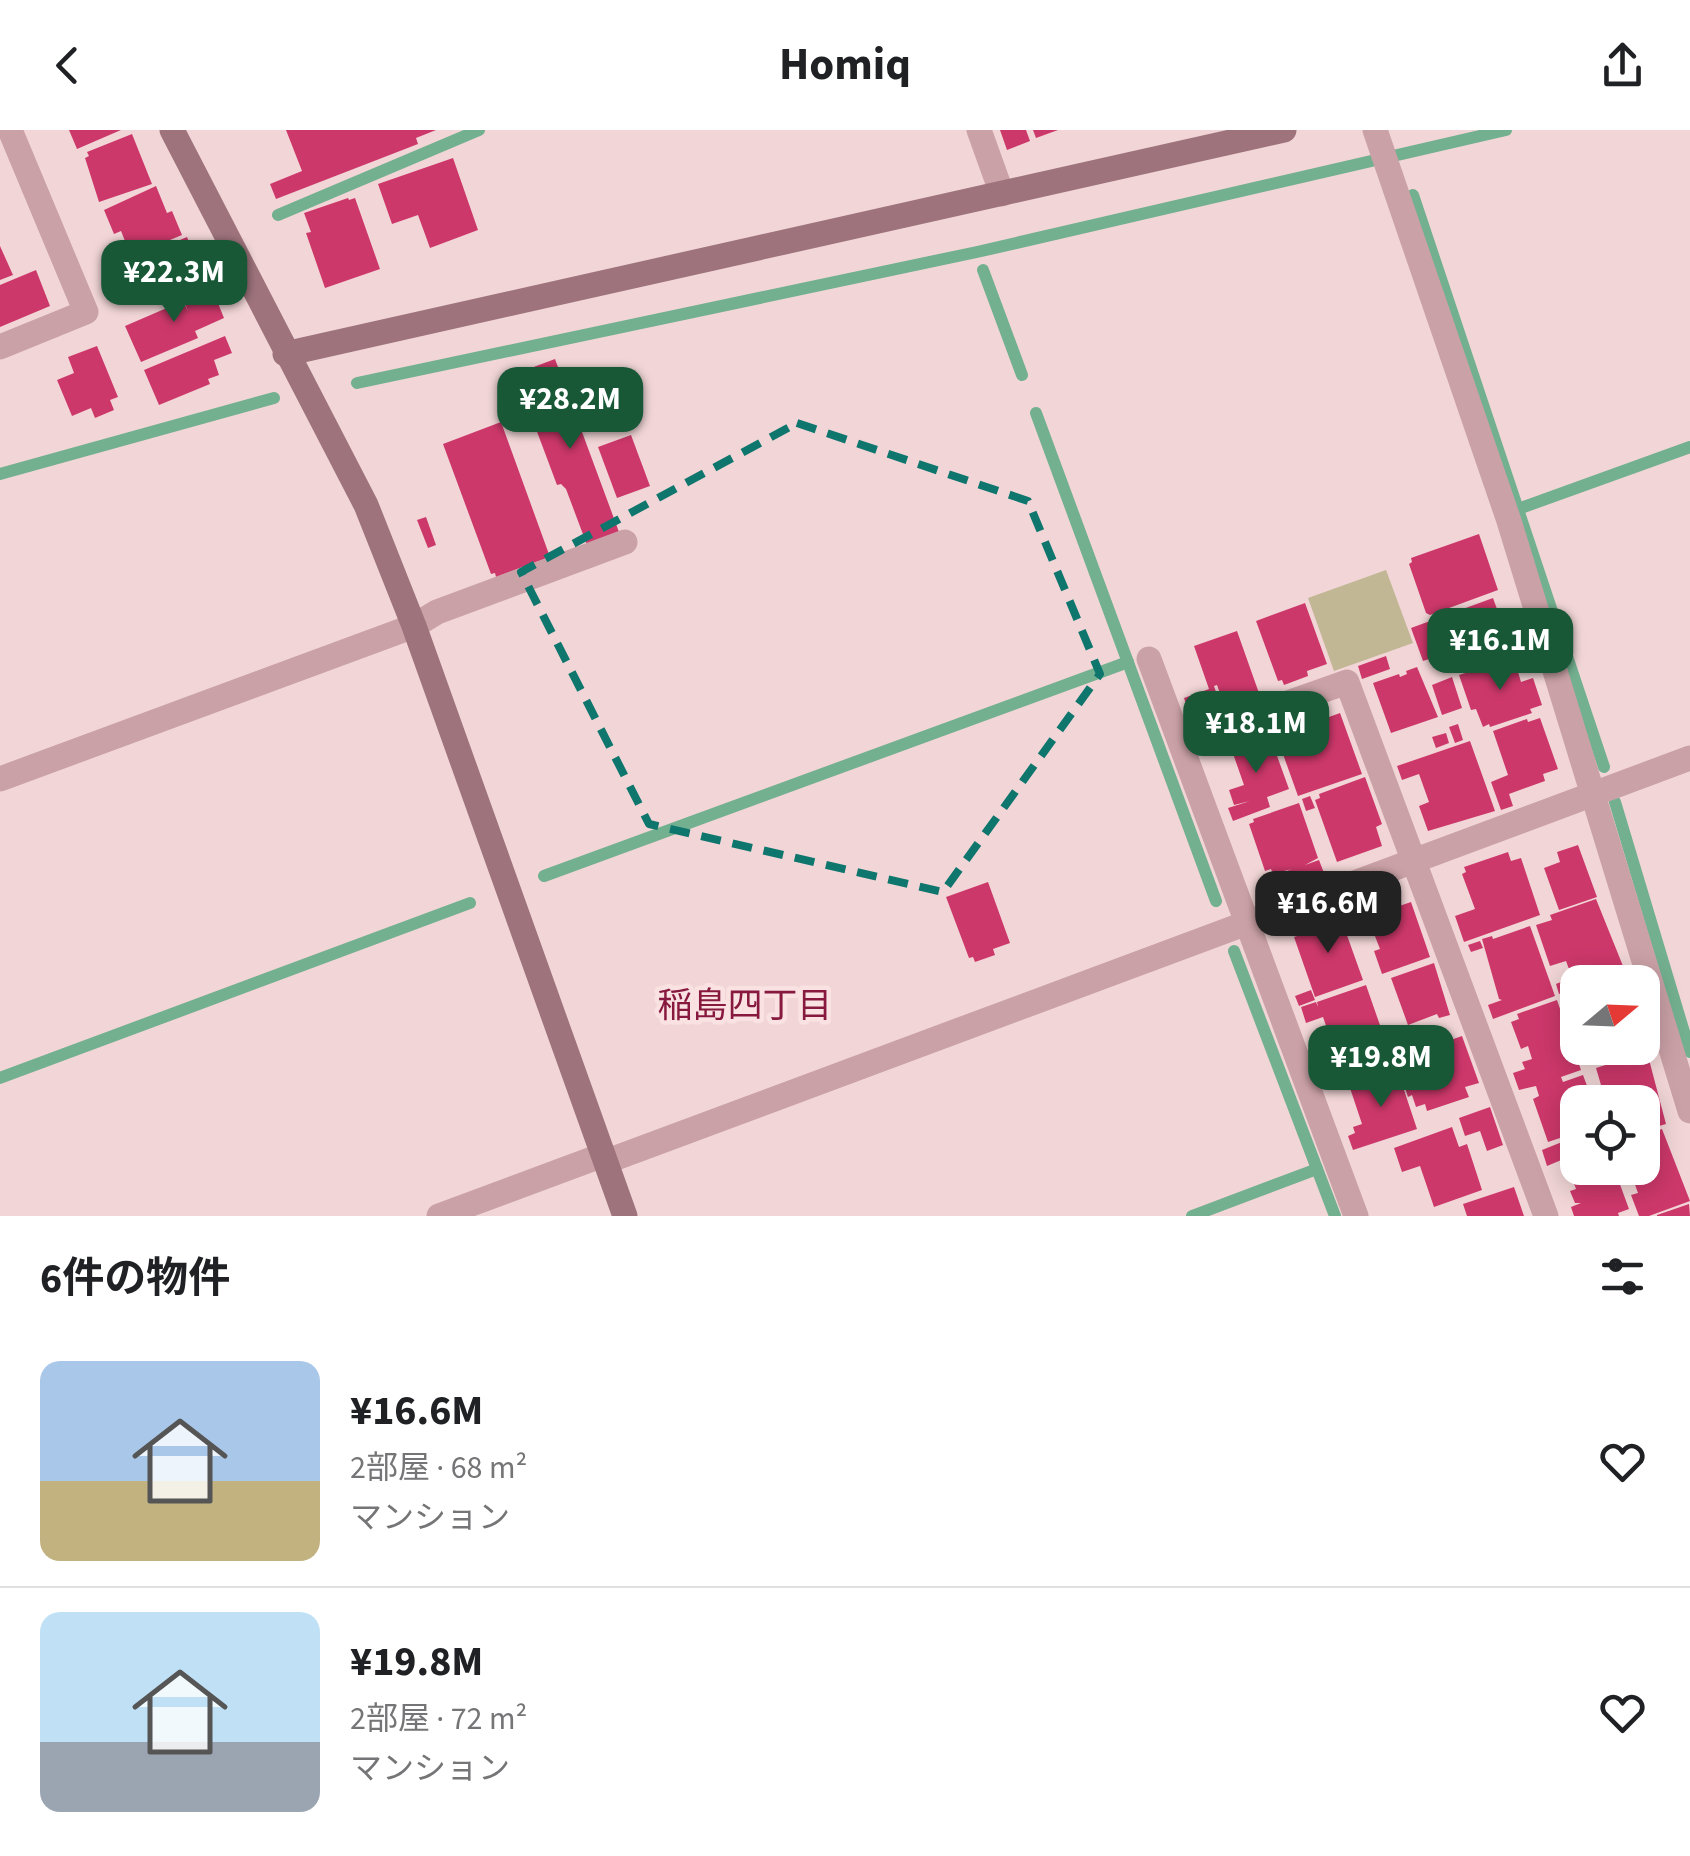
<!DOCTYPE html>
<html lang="ja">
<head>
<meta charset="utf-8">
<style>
	body { margin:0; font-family:"Source Sans 3","Noto Sans JP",sans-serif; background:#f2f2f2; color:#202124; height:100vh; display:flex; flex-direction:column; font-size:38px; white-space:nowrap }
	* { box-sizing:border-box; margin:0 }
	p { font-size:32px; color:#757577 }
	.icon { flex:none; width:55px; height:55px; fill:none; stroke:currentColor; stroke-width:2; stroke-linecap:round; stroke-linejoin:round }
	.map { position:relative; height:1086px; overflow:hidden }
	.panel { display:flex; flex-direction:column; background:#fff; flex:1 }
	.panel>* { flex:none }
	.needle { width:65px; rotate:71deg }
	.tools { position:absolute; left:1560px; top:835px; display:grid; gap:20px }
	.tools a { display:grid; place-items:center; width:100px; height:100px; border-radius:20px; background:#fff; box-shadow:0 5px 25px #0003; font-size:50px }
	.price { position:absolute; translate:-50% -85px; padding:0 22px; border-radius:20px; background:#185837; color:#fff; font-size:32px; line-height:65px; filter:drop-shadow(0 2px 5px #0008) }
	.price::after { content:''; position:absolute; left:50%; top:60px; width:30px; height:22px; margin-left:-15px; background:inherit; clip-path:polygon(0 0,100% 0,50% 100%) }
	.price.active { background:#222; color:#fff }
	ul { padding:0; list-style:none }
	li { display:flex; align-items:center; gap:30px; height:250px; padding:0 40px }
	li+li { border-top:2px solid #e0e0e0 }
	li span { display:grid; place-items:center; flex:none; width:280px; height:200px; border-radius:20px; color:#555 }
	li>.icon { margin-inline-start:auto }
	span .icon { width:120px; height:120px; fill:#fffc; stroke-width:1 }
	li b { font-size:42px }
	h2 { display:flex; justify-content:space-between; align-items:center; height:120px; padding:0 40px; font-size:42px }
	header { display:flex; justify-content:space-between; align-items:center; height:130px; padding:0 40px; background:#fff; font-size:45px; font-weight:700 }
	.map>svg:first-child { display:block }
	.green { fill:#c1b795 }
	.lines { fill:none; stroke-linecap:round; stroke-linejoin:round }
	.stream { stroke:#73b090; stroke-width:12 }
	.building { fill:#cd386b }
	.street { stroke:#caa1a6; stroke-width:25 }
	.secondary { stroke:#9e737c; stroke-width:25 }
	.marked { fill:none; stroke:#0f766e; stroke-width:8; stroke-dasharray:20 12; stroke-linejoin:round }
	.labels { text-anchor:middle; stroke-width:9; stroke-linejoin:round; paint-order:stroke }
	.neighbourhood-label { font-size:35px; fill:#87193f; stroke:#fae2e3 }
</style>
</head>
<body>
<header><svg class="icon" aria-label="back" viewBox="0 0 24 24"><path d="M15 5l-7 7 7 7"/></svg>Homiq<svg class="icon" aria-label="share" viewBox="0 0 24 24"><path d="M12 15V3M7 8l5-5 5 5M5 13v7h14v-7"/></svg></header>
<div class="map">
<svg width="1690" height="1086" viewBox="0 0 1690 1086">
	<rect width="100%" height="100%" fill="#f2d6d7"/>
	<path class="green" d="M1386,440L1413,513L1334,541L1308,468Z"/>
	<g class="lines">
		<g class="stream">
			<path d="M1413,65L1604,637"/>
			<path d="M278,85L479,0"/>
			<path d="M983,140L1022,245"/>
			<path d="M357,253L977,122L1506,0"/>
			<path d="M1036,283L1216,771"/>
			<path d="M0,344L274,268"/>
			<path d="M1518,379L1690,317"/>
			<path d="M1615,672L1690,922"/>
			<path d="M544,746L1128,532"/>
			<path d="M1234,821L1335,1086"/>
			<path d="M0,948L470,773"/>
			<path d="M1192,1086L1317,1039"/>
		</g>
	</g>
	<g class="building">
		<path d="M69,0H121L77,19Z"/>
		<path d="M286,0H436L416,8L418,14L276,69L270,54L302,41Z"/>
		<path d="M1000,0H1026L1030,11L1007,20Z"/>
		<path d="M1033,0H1058L1036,8Z"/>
		<path d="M132,4L152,54L99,72L85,28L89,26L87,22Z"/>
		<path d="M453,28L478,100L430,118L418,85L392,94L378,54Z"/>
		<path d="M156,56L167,83L172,81L182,105L131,126L121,101L114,104L104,80Z"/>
		<path d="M348,68L349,70L355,68L380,139L325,158L306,103L311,102L304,83Z"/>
		<path d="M187,107L206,153L156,174L152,167L146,170L130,131Z"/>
		<path d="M0,116L13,145L0,150Z"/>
		<path d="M36,140L50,176L0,197V155Z"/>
		<path d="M211,156L224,188L195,201L198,208L141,232L125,196L183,171L188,181L183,168Z"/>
		<path d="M225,206L232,223L214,230L219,245L208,249L210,254L159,275L144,240Z"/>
		<path d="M97,216L118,267L110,270L114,280L95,288L91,278L72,286L57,250L74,243L68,227Z"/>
		<path d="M555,229L619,402L587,415L566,359L561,354L557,355L536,299L543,297L523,241Z"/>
		<path d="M501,292L550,427L496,447L495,443L491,444L443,314Z"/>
		<path d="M631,305L650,356L617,368L598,317Z"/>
		<path d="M426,387L436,415L428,418L417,390Z"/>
		<path d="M1479,404L1498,460L1430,485L1426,483L1409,434L1412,432L1411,428Z"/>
		<path d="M1493,468L1512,521L1469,536L1467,532L1464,534L1459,519L1423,531L1411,498Z"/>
		<path d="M1305,473L1327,534L1307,541L1308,546L1284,555L1282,550L1278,551L1256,491Z"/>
		<path d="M1237,501L1260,566L1244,571L1241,563L1222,569L1217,555L1214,556L1222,579L1206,585L1188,580L1184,568L1209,559L1194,516Z"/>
		<path d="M1386,526L1390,539L1362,549L1358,536Z"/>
		<path d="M1517,527L1522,540L1518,542L1521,552L1533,548L1542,575L1530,579L1532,583L1490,597L1489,594L1483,597L1476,579L1471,580L1459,545Z"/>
		<path d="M1417,537L1438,587L1391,603L1373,553L1399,544L1400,547L1407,544L1406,541Z"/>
		<path d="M1452,547L1462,578L1442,585L1432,555Z"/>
		<path d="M1326,579L1329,587L1340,583L1362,644L1298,666L1274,599Z"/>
		<path d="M1540,588L1558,639L1543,644L1545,651L1509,664L1513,676L1501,680L1491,652L1508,645L1493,601L1527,589L1528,592Z"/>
		<path d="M1458,594L1463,610L1455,613L1449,597Z"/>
		<path d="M1268,601L1289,659L1267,667L1270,677L1233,691L1228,678L1250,671L1234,675L1229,660L1244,655L1230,615Z"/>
		<path d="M1446,603L1449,613L1436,618L1432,607Z"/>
		<path d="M1470,611L1495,681L1428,701L1419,676L1429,672L1419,644L1402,650L1397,636Z"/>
		<path d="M1365,647L1382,694L1376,697L1382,716L1337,732L1315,670L1320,668L1319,664Z"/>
		<path d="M1310,666L1315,678L1306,681L1302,669Z"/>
		<path d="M1299,673L1318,728L1305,735L1319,730L1324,743L1311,748L1310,743L1294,749L1296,753L1270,763L1265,749L1292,739L1273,744L1271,739L1265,741L1249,694L1254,692L1253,689Z"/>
		<path d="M1578,715L1597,767L1559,780L1544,738L1560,732L1557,722Z"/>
		<path d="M1508,722L1511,731L1521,728L1540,785L1464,812L1455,786L1475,779L1462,744L1466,742L1464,737Z"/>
		<path d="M988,752L1010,813L993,819L995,825L975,832L973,827L969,828L946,767Z"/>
		<path d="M1596,769L1625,841L1591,852L1587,844L1573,850L1566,831L1550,836L1536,795L1552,790L1550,785Z"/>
		<path d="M1411,772L1430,827L1382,844L1374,821L1380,819L1373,801L1388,796L1382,782Z"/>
		<path d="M1339,783L1363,850L1315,867L1294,807L1315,800L1312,792Z"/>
		<path d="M1530,796L1555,866L1493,889L1488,875L1502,870L1499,869L1482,809L1492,806L1493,809Z"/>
		<path d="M1480,811L1483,818L1471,822L1468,815Z"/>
		<path d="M1434,833L1450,885L1439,888L1437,884L1408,895L1391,848Z"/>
		<path d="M1568,849L1572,860L1559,864L1556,854Z"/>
		<path d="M1366,855L1390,924L1353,941L1351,937L1341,940L1343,945L1326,951L1315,919L1332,913L1323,887L1306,893L1301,877L1316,872L1318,877L1317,872Z"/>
		<path d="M1311,860L1315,870L1299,876L1295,866Z"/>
		<path d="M1578,860V873L1564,878L1560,866Z"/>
		<path d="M1557,870L1581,940L1561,947L1563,952L1583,945L1593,972H1578V1023L1547,1036L1542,1020L1562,1012L1560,1008L1548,1012L1533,969L1539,966L1536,956L1519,960L1513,943L1525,939L1522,932L1532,929L1528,916L1521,919L1511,892L1519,889L1517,884Z"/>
		<path d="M1397,898L1400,905L1418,899L1425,919L1462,906L1479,953L1465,957L1469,967L1427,981L1425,974L1416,977L1412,965L1408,967L1398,936L1383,942L1380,932L1395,927L1385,902Z"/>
		<path d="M1591,918H1641L1597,934Z"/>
		<path d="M1647,922L1666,994L1642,1001V972H1606L1596,938Z"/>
		<path d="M1397,939L1417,999L1353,1020L1348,1006L1355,1003L1353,997L1362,994L1349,955Z"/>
		<path d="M1490,977L1503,1015L1487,1021L1480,1001L1465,1006L1459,988Z"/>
		<path d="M1452,997L1459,1017L1467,1014L1482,1060L1434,1077L1420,1036L1402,1042L1394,1018Z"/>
		<path d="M1662,999L1690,1071L1649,1086H1639L1631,1065L1638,1063L1629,1038L1618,1043L1616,1038H1642V1006Z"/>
		<path d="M1578,1030V1038H1614L1629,1079L1618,1083L1619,1086H1574L1571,1077L1581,1073H1575L1570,1061L1576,1059L1567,1034Z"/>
		<path d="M1514,1057L1524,1086H1467L1463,1074Z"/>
		<path d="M1689,1074L1690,1086H1657V1085Z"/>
	</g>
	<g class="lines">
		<g class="street">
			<path d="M979,0L1002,64"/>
			<path d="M1375,0L1509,391L1690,981"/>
			<path d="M0,217L86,182L10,0"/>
			<path d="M1149,529L1356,1086"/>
			<path d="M1180,611L1347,552L1546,1086"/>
			<path d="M0,649L414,496L437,482L625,412"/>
			<path d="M605,1032L1690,628"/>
			<path d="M439,1086L603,1025"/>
		</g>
		<g class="secondary">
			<path d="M172,0L366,375L414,496L625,1086"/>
			<path d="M285,224L1284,0"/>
		</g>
	</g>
	<path class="marked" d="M797,293L1028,371L1100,544L943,762L649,694L521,442Z"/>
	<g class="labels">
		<g class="neighbourhood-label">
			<text x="745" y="887">稲島四丁目</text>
		</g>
	</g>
</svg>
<div class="tools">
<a><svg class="needle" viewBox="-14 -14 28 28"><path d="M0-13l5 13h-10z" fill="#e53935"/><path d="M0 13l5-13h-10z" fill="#757577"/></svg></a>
<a><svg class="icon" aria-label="locate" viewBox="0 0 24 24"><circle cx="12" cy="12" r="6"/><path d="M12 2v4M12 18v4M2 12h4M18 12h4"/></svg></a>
</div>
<b class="price" style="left:174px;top:195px">¥22.3M</b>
<b class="price" style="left:570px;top:322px">¥28.2M</b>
<b class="price" style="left:1500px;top:563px">¥16.1M</b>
<b class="price" style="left:1256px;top:646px">¥18.1M</b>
<b class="price active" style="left:1328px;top:826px">¥16.6M</b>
<b class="price" style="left:1381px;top:980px">¥19.8M</b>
</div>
<section class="panel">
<h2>6件の物件<svg class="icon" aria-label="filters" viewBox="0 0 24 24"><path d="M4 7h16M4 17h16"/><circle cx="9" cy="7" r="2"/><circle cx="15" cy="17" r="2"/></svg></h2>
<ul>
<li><span style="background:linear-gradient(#a9c7e8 60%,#c2b280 0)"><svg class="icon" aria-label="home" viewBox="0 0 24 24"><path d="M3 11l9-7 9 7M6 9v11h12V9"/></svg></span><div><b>¥16.6M</b><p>2部屋 · 68 m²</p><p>マンション</p></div><svg class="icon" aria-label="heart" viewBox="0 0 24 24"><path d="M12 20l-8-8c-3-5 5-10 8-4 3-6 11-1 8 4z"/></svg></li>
<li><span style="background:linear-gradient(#bfe0f5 65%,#9aa5b1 0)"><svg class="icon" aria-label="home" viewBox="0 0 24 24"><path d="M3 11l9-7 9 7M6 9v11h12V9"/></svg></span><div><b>¥19.8M</b><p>2部屋 · 72 m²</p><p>マンション</p></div><svg class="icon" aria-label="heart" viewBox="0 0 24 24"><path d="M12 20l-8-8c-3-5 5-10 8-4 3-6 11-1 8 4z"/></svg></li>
</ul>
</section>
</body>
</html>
